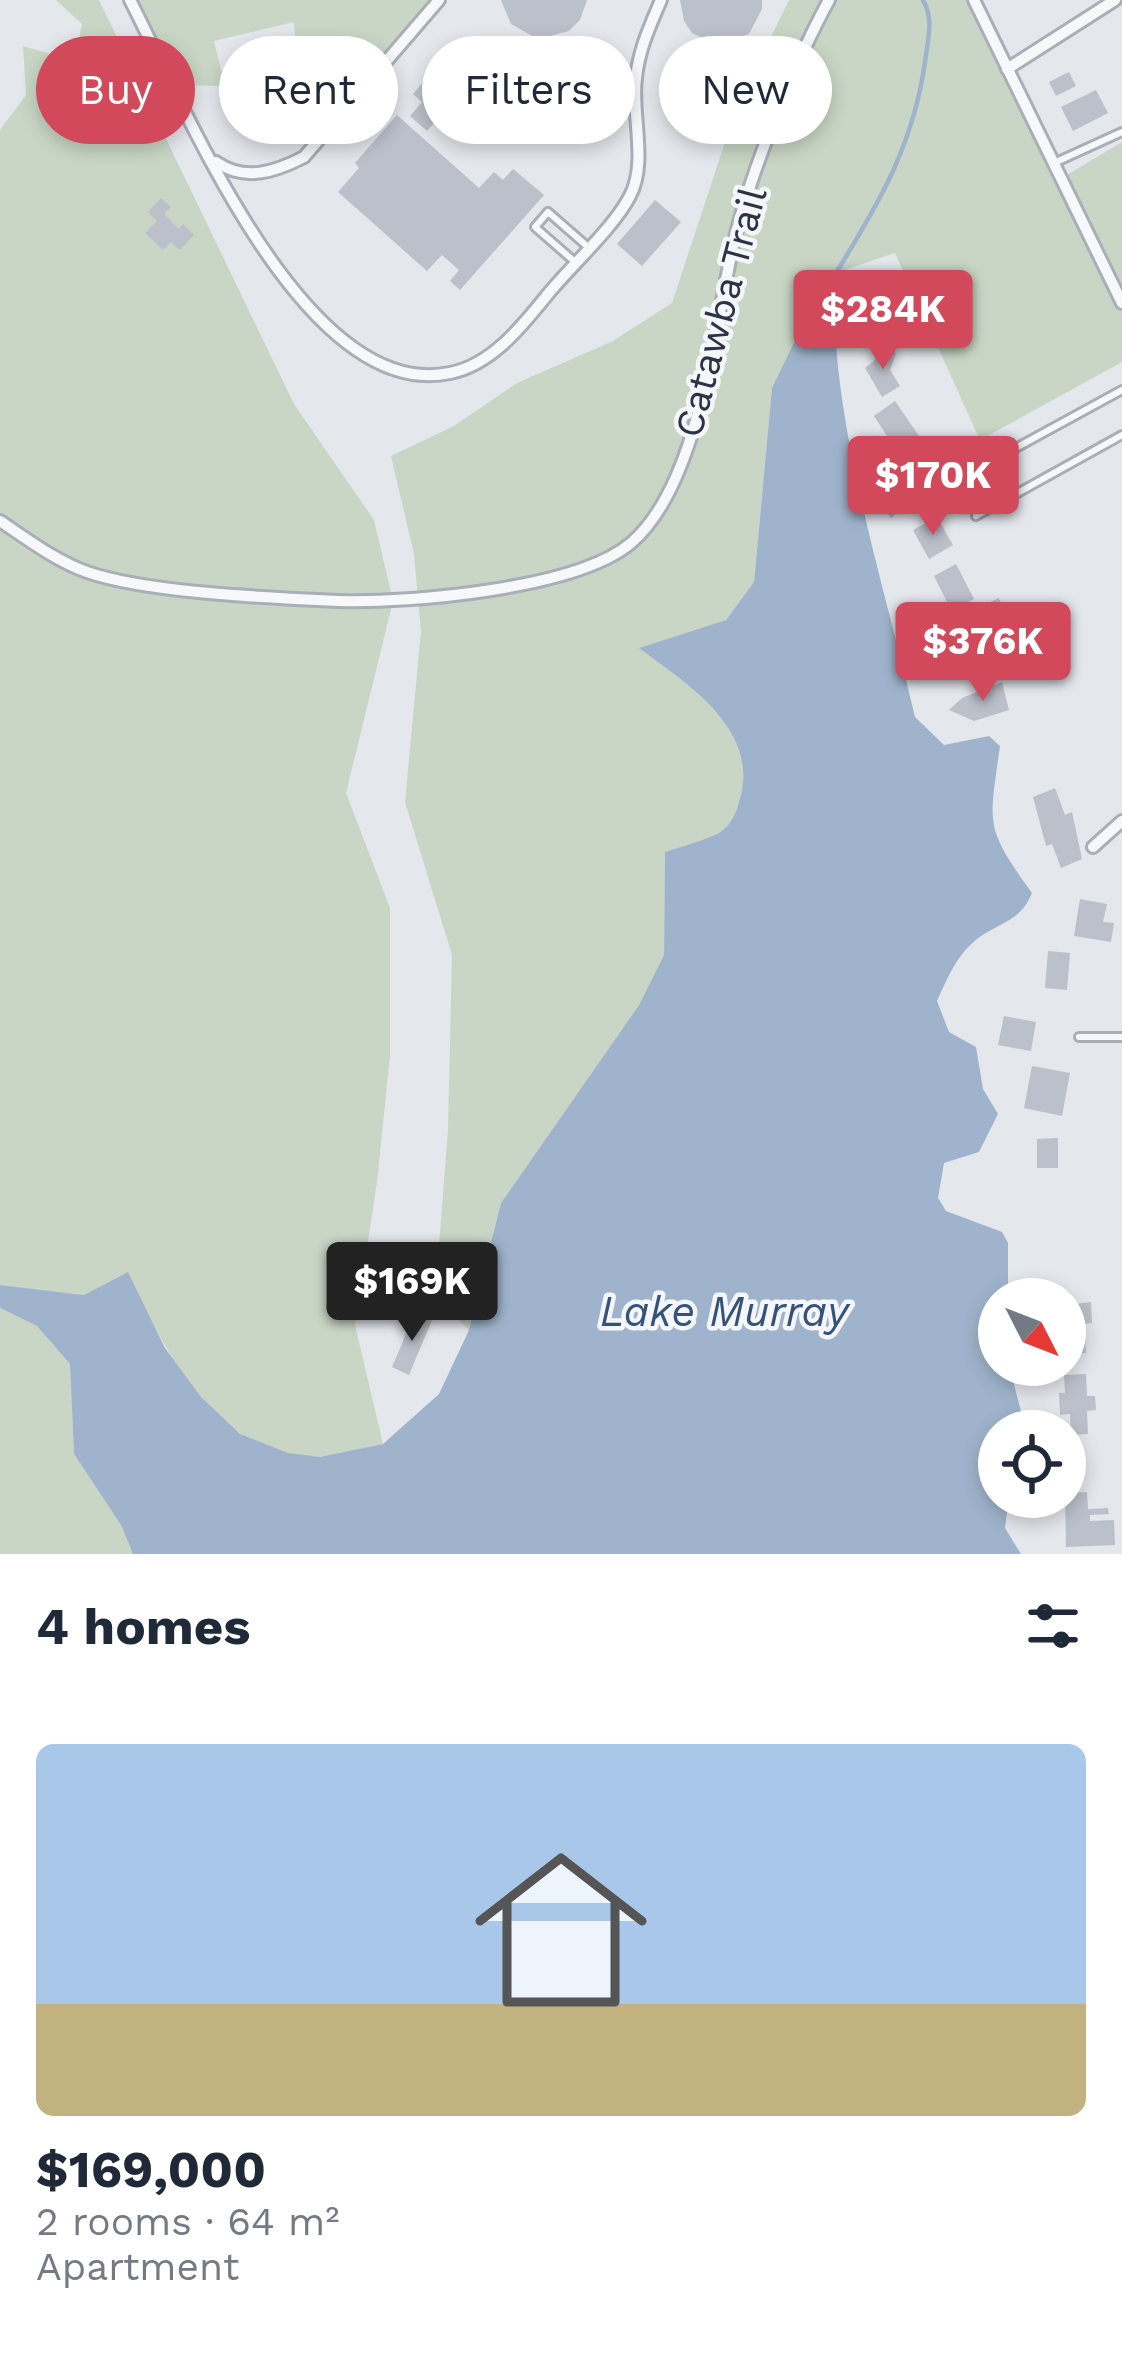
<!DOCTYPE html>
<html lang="en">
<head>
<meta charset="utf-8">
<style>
	body { margin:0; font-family:"Work Sans",sans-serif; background:#f2f2f3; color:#1f2937; height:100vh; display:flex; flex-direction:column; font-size:45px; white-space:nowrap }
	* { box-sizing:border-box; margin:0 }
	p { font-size:39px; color:#747a83 }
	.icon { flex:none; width:66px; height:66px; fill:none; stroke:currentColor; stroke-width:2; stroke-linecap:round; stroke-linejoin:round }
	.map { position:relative; height:1554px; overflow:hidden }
	.side { display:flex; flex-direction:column; background:#fff; flex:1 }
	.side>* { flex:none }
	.top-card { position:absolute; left:36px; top:36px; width:1050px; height:108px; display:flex; gap:24px }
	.needle { width:78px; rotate:132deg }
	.fabs { position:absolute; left:978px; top:1278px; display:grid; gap:24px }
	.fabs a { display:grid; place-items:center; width:108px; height:108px; border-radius:50%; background:#fff; box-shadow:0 6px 18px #0003; font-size:60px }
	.price { position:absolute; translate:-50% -102px; padding:0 27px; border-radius:12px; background:#d1495b; color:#fff; font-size:39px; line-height:78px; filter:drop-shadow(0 3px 6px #0008) }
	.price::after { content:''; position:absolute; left:50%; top:72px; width:36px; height:27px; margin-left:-18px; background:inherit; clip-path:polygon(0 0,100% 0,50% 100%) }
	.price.current { background:#222; color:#fff }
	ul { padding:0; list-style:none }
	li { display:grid; align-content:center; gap:24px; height:636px; padding:0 36px }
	li span { display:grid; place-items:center; height:372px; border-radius:18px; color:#555 }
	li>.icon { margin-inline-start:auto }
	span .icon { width:216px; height:216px; fill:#fffc; stroke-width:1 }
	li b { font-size:51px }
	h2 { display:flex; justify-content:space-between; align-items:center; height:144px; padding:0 36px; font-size:51px }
	.pill { padding:0 42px; border-radius:54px; background:#fff; box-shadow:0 6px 18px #0003; font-size:42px; line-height:108px }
	.pill.current { background:#d1495b; color:#fff }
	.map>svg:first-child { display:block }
	.green { fill:#c9d6c5 }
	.water { fill:#9fb4cc }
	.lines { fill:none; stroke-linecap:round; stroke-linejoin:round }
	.stream { stroke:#9fb4cc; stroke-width:4.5 }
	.building { fill:#bbc0ca }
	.lane-casing { stroke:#a9aeb7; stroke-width:12 }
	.street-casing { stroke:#a9aeb7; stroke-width:16 }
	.lane { stroke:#f7f8fa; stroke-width:6 }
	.street { stroke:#f7f8fa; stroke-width:10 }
	.labels { text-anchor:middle; stroke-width:9; stroke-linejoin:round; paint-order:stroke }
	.street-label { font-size:39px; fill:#2b3445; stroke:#f4f6f9 }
	.water-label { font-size:42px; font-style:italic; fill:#34527a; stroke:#f4f6f9 }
</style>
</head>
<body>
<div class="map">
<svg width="1122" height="1554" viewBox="0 0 1122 1554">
	<rect width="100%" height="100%" fill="#e4e7ec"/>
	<g class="green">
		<path d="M56,0H99L294,404L374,520L393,601L346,793L390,908V1055L377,1182L355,1325L383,1444C363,1448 340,1457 319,1457C217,1460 165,1350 128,1273L84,1295L0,1285V130L26,95L23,46L74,61L82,24Z"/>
		<path d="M130,0H439L341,114L298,94L294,22L214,41L225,86L174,85Z"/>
		<path d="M789,0H974L1062,178L1122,142V362L980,440L895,253L836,273L772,388L754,582L726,620L640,648C688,685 762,731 739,803C736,814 730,827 719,833C703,841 682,846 665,852L664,955L639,1005L501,1203L469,1330L435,1297L448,1130L452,955L405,802L421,631L414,554L391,456L454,426L517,383L613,341L672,303L737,106Z"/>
		<path d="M0,1308L37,1326L70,1364L74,1454L121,1525L133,1554H0Z"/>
	</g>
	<path class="water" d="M836,273C825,404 885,586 915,717L944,745L989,736L1000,746C989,826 984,826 1032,893C1021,920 1004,921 981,936C958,952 948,977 937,1001L949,1032L976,1047L983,1089L998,1114L979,1152L944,1163L938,1198L946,1211L1002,1232L1008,1243V1299H999V1365H1009L1026,1431H999V1497H1009L1005,1528L1021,1554H133L121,1525L74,1454L70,1364L37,1326L0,1308V1285L84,1295L128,1272L165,1348L201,1397L240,1434L288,1453L320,1457L383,1444L439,1394L469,1330L501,1203L639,1005L664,955L665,852C682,846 703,841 719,833C730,826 736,814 739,802C762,730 687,684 639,648L726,620L754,582L772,388L824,281Z"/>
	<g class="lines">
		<path class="stream" d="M836,273C881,200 915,142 926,55C929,35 933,17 923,0"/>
	</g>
	<g class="building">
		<path d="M501,0H587L580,20L569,31L538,39L511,24Z"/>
		<path d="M680,0H762V9L749,34L717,45L692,33L684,21Z"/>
		<path d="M1069,72L1076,86L1056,96L1049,82Z"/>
		<path d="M424,81L444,99L434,110L441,115L427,131L410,116L422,102L413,94Z"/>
		<path d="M1096,90L1108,113L1073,131L1061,107Z"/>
		<path d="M397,115L479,188L494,172L503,180L513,169L544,195L460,290L450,281L459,270L442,255L427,271L338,192L359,168L355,163Z"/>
		<path d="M161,198L171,207L164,214L179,229L183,224L194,235L180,250L171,242L163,250L145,233L157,221L148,212Z"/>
		<path d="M655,200L681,222L642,266L617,244Z"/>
		<path d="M881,307L890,333L856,345L847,319Z"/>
		<path d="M878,348L896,353L890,370L900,386L882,397L865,368L874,361Z"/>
		<path d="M895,401L919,436L897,451L874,416Z"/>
		<path d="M895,478L906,492L919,481L925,490L891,518L873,495Z"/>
		<path d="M937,517L953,545L929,559L913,530Z"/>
		<path d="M956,564L974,599L951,610L934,576Z"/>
		<path d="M999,598L1007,618L999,622L1010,648L990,657L977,628L963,634L956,618Z"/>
		<path d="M1029,623L1035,637L1016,645L1009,631Z"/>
		<path d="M1002,682L1009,710L974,721L949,710L962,698Z"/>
		<path d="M1055,788L1065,815L1072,812L1082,859L1061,868L1052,844L1046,846L1033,797Z"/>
		<path d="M1080,899L1107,904L1103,922L1114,923L1111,942L1074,936Z"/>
		<path d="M1048,951L1070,953L1067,990L1045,988Z"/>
		<path d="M1004,1016L1036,1022L1031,1051L998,1045Z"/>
		<path d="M1032,1066L1070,1073L1062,1116L1024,1108Z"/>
		<path d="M1058,1138V1168H1037V1139Z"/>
		<path d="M1091,1302L1092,1323L1084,1324L1086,1353L1068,1354L1065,1317L1077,1316L1076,1304Z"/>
		<path d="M415,1313L432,1320L409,1375L392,1367Z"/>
		<path d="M1086,1374L1087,1396H1095L1096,1410L1087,1411L1088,1434L1071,1435L1070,1414L1060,1415L1059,1393H1065L1064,1375Z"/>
		<path d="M1087,1492L1088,1509L1108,1508L1109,1514L1090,1515V1521L1114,1520L1115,1545L1066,1547L1065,1493Z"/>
	</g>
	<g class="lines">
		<defs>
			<g id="lane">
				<path d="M1054,163L1122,132"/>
				<path d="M575,262L535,227L548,212L588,247"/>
				<path d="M959,479L1122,390"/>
				<path d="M976,516L1122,435"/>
				<path d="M1079,1037H1122"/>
			</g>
			<g id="street">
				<path d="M130,0C184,104 304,404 450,373C492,365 523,325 548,294C572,265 614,227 630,196C648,162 631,114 636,78C639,49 650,26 661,0"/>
				<path d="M974,0L1122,303"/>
				<path d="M1007,69L1115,0"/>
				<path d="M216,162C245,182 275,172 304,157L439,0"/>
				<path d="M0,521C27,539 56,561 87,572C147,593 273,598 340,601C410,603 577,589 631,543C699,485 714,330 733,246C749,176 794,64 829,0"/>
				<path d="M1093,847L1122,821"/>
			</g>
		</defs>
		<use href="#lane" class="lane-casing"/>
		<use href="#street" class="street-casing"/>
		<use href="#lane" class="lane"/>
		<use href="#street" class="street"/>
	</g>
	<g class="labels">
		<g class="street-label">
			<text transform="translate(720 312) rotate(-75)" y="14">Catawba Trail</text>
		</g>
		<g class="water-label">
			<text x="724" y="1326">Lake Murray</text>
		</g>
	</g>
</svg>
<div class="fabs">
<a><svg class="needle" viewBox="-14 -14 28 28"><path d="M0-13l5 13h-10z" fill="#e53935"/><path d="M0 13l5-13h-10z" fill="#747a83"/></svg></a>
<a><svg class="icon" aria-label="locate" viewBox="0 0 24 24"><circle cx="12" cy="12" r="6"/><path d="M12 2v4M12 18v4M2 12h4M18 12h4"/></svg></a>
</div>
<b class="price" style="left:883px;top:372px">$284K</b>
<b class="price" style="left:933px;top:538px">$170K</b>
<b class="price" style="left:983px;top:704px">$376K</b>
<b class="price current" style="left:412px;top:1344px">$169K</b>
<div class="top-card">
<a class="pill current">Buy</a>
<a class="pill">Rent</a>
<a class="pill">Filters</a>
<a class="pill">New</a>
</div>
</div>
<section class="side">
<h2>4 homes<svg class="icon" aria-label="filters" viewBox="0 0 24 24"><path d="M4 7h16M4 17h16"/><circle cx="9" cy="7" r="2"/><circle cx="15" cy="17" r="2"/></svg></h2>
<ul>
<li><span style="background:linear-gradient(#a9c7e8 70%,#c2b280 0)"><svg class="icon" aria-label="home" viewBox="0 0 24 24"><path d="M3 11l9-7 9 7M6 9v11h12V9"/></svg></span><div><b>$169,000</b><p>2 rooms · 64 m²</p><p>Apartment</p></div></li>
</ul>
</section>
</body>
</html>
